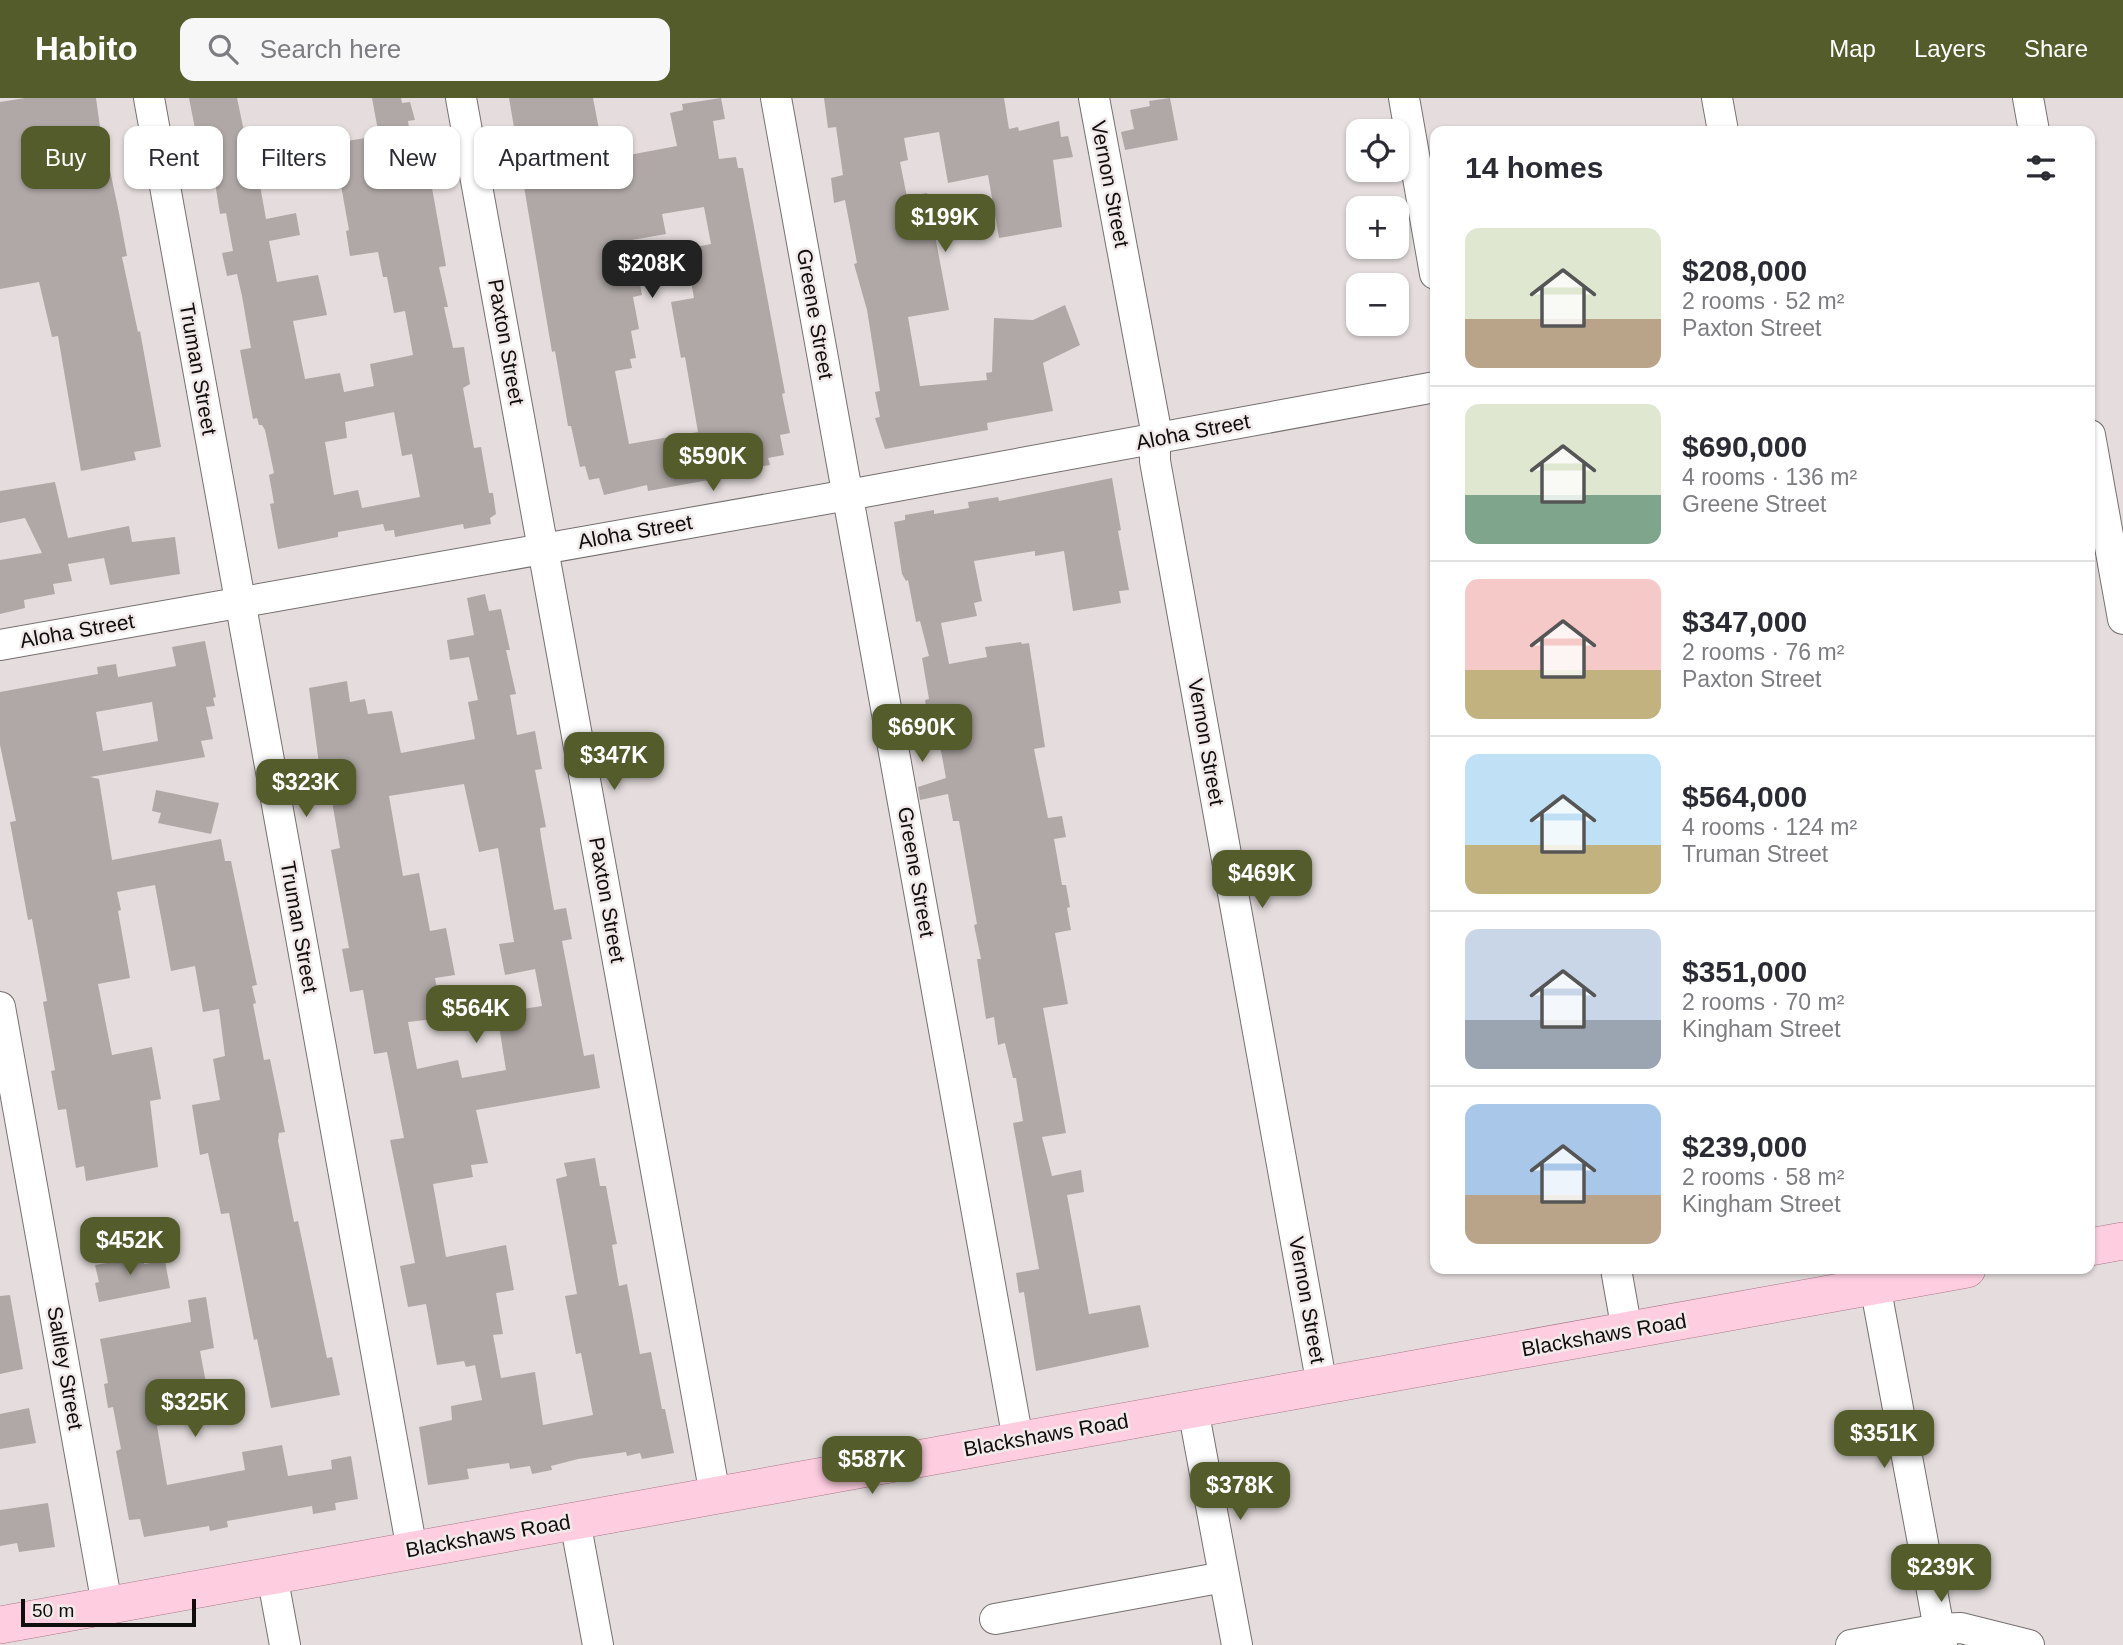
<!DOCTYPE html>
<html lang="en">
<head>
<meta charset="utf-8">
<style>
	body { margin:0; font-family:Arial,sans-serif; background:#f7f7f7; color:#2b2b33; height:100vh; display:flex; flex-direction:column; font-size:26px; white-space:nowrap }
	* { box-sizing:border-box; margin:0 }
	p { font-size:23px; color:#7c7c81 }
	.icon { flex:none; width:38px; height:38px; fill:none; stroke:currentColor; stroke-width:2; stroke-linecap:round; stroke-linejoin:round }
	.map { position:relative; flex:1; overflow:hidden }
	.details { position:absolute; left:1430px; top:28px; width:665px; height:1148px; display:flex; flex-direction:column; background:#fff; border-radius:14px; box-shadow:0 2px 5px #0004 }
	.details>* { flex:none }
	.banner { position:absolute; left:21px; top:28px; width:665px; height:63px; display:flex; gap:14px }
	.fabs { position:absolute; left:1346px; top:21px; display:grid; gap:14px }
	.fabs a { display:grid; place-items:center; width:63px; height:63px; border-radius:14px; background:#fff; box-shadow:0 2px 5px #0004; font-size:35px }
	.scale { position:absolute; left:21px; bottom:18px; width:175px; box-sizing:border-box; padding-left:7px; border:4px solid #100d0d; border-top:0; font-size:19px; line-height:24px; white-space:nowrap; color:#100d0d; -webkit-text-stroke:5px #f2eaea; paint-order:stroke }
	.price { position:absolute; translate:-50% -60px; padding:0 16px; border-radius:14px; background:#545c2b; color:#fff; font-size:23px; line-height:46px; filter:drop-shadow(0 2px 4px #0008) }
	.price::after { content:''; position:absolute; left:50%; top:42px; width:21px; height:16px; margin-left:-10px; background:inherit; clip-path:polygon(0 0,100% 0,50% 100%) }
	.price.active { background:#222; color:#fff }
	ul { padding:0; list-style:none }
	li { display:flex; align-items:center; gap:21px; height:175px; padding:0 35px }
	li+li { border-top:2px solid #e1e1e2 }
	li span { display:grid; place-items:center; flex:none; width:196px; height:140px; border-radius:14px; color:#555 }
	li>.icon { margin-inline-start:auto }
	span .icon { width:84px; height:84px; fill:#fffc; stroke-width:1 }
	li b { font-size:30px }
	h2 { display:flex; justify-content:space-between; align-items:center; height:84px; padding:0 35px; font-size:30px }
	.pill { padding:0 24px; border-radius:14px; background:#fff; box-shadow:0 2px 5px #0004; font-size:24px; line-height:63px }
	.pill.active { background:#545c2b; color:#fff }
	header { display:flex; align-items:center; gap:42px; box-sizing:border-box; height:98px; padding:0 35px; background:#545c2b; color:#fff }
	header strong { font-size:33px }
	nav { display:flex; gap:38px; margin-inline-start:auto; font-size:24px }
	.search { width:490px; height:63px; background:#f7f7f7; display:flex; align-items:center; gap:18px; box-sizing:border-box; padding:0 24px; border-radius:14px; color:#7c7c81; font-size:26px }
	.map>svg:first-child { display:block }
	.building { fill:#afa8a6; fill-rule:evenodd }
	.lines { fill:none; stroke-linecap:round; stroke-linejoin:round }
	.minor-casing { stroke:#766f6f; stroke-width:32 }
	.major-casing { stroke:#aa7688; stroke-width:38 }
	.minor { stroke:#fff; stroke-width:30 }
	.major { stroke:#fecee0; stroke-width:37 }
	.labels { text-anchor:middle; stroke-width:5; stroke-linejoin:round; paint-order:stroke }
	.street-label { font-size:21px; fill:#100d0d; stroke:#f2eaea }
</style>
</head>
<body>
<header>
<strong>Habito</strong>
<div class="search"><svg class="icon" aria-label="search" viewBox="0 0 24 24"><circle cx="10" cy="10" r="6"/><path d="M15 15l6 6"/></svg>Search here</div>
<nav><a>Map</a><a>Layers</a><a>Share</a></nav>
</header>
<div class="map">
<svg width="2123" height="1547" viewBox="0 0 2123 1547">
	<rect width="100%" height="100%" fill="#e5dddd"/>
	<g class="building">
		<path d="M25,0H96L100,29L94,30L99,64L108,63L119,115L127,158L122,159L138,234L140,233L161,349L134,354L136,362L81,373L58,238L52,239L39,184L0,191V4Z"/>
		<path d="M189,0H237L245,38L255,36L262,75L258,76L266,121L296,115L300,137L269,143L277,184L318,177L327,217L293,223L305,281L340,275L344,294L374,288L370,266L413,257L405,213L394,215L387,179H383L378,154L350,158L346,133L349,132L337,65L324,68L320,47L379,38L372,0H401L402,5L410,4L415,22L408,23L414,64L427,62L446,168L439,169L448,209H444L453,250L464,249L470,286L463,290L474,350L481,349L489,395H493L496,416L490,420L491,426L464,431L463,426L395,439L394,432L385,433L383,426L338,434V439L278,451L270,406L274,405L269,377L274,375L265,332L262,327H259L257,320L253,321L240,252L251,250L242,198L237,176L227,178L222,155L233,153L226,115L220,116L215,85L206,87ZM394,314L402,358L412,356L420,399L362,410L358,392L334,397L325,344L347,340L345,324Z"/>
		<path d="M509,0H593L601,42L589,44L597,85L633,78L629,57L677,48L670,15L683,12L682,6L721,0L725,21L713,23L719,61L736,59L738,70H743L785,295L782,296L790,335L780,337L784,357L768,360L770,367L719,375L720,380L648,393L647,387L604,397L599,380L589,382L585,368L580,369L571,328H568L555,253L552,254ZM704,109L711,146L685,151L694,200L671,204L681,260L685,259L698,334L629,346L615,273L632,270L630,261L636,260L631,233L639,231L633,199L642,197L632,142L666,136L662,116Z"/>
		<path d="M824,0H1004L1009,31L1018,29L1019,33L1059,23L1061,39L1068,38L1073,59L1053,62L1062,129L999,140L988,77L948,85L939,34L904,40L908,62L900,64L907,99L927,95L949,212L908,219L920,288L987,282L986,275L992,274L994,220L1033,222L1065,207L1080,247L1043,265L1053,313L987,325L988,332L885,351L875,320L880,319L875,294L880,293L867,212L854,166L857,165L845,102L834,105L831,80L843,77L836,29L828,30Z"/>
		<path d="M1170,0L1178,42L1125,52L1121,34L1134,31L1130,12L1150,8L1149,3Z"/>
		<path d="M1112,380L1121,432L1118,433L1129,492L1119,493L1121,505L1073,513L1064,453L1035,458V453L974,463L982,503L974,505L977,518L941,525L949,566L987,559L985,549L1021,544L1022,546L1029,545L1045,649L1034,651L1048,720L1062,718L1066,739L1054,741L1062,787H1066L1070,809L1067,810L1071,832L1055,835L1068,906L1043,910L1066,1035L1042,1039L1052,1078L1081,1072L1084,1094L1067,1097L1089,1216L1140,1207L1149,1249L1036,1273L1024,1194L1019,1195L1016,1175L1039,1171L1013,1025L1023,1023L1016,980H1013L1005,945L998,947L994,919L986,921L977,861H981L974,827L977,826L959,723H953L948,696L920,702L918,689L946,680L939,642L932,643L925,602L929,601L922,560L929,558L920,523L916,524L908,482L906,483L902,476L894,424L905,422V417L934,412V416L969,410L968,404L998,399L999,403Z"/>
		<path d="M55,384L68,440L129,428L132,444L175,439L180,476L110,487L104,460L68,466L72,483L53,486L55,496L24,502L25,510L0,516V462L42,455L25,420L0,425V393Z"/>
		<path d="M485,496L489,513L501,511L510,552H506L516,596L510,597L517,637L535,633L542,671L535,672L546,729L540,730L541,739L554,812L566,810L572,841L562,843L584,958L594,956L600,990L476,1012L488,1065L471,1067L473,1079L433,1086L446,1159L506,1147L514,1192L496,1195L503,1236L493,1237L501,1280L535,1274L543,1327L593,1317L581,1255L576,1256L565,1198L577,1196L556,1081L567,1078L564,1065L595,1060L600,1088H606L613,1126L617,1146L612,1147L619,1188L627,1186L640,1256L651,1254L662,1311H665L674,1355L642,1361L640,1355L627,1358L626,1354L578,1361L551,1368L552,1372L532,1376L530,1368L510,1371L509,1365L467,1371L469,1381L428,1387L419,1329L452,1322L451,1308L482,1302L475,1267L466,1269L464,1263L437,1267L426,1206L408,1209L400,1168L415,1165L390,1042L404,1040L387,954L374,956L363,892L350,894L342,851L349,850L331,752L340,750L332,703L324,704L309,590L347,583L350,604L365,601L368,616L392,613L401,655L475,641L468,604L478,602L469,559L450,562L447,542L474,537L467,500ZM464,686L479,754L498,750L514,844L499,846L505,877L535,871L542,908L497,915L506,972L462,980L458,962L417,971L408,924L442,920L435,880L455,877L446,830L430,833L419,775L403,778L389,698Z"/>
		<path d="M205,543L216,599L213,600L215,608L206,609L213,641L201,643L205,659L90,679L99,681L112,762L221,741L225,763H231L257,887L252,888L256,905L253,906L264,962L270,961L285,1034L279,1035L278,1043L294,1124L298,1123L327,1260L332,1259L340,1297L271,1310L257,1241L254,1242L229,1115L221,1116L208,1055L200,1057L192,1007L220,1002L213,961L225,958L219,911L203,914L195,868L171,873L155,787L117,794L121,812L118,813L130,880L98,886L112,957L152,949L161,1001L150,1003L158,1069L86,1083L84,1068L76,1070L66,1011L58,1012L51,973L55,972L43,904L47,903L32,821L28,822L10,724L16,723L0,647V594L98,576L97,569L116,566L118,579L176,568L172,549ZM152,604L158,643L103,653L96,614Z"/>
		<path d="M156,692L219,705L211,736L158,725L161,715L152,713Z"/>
		<path d="M142,1154L144,1166L165,1163L170,1190L99,1204L95,1185L99,1184L95,1167L107,1165V1160Z"/>
		<path d="M10,1197L23,1271L0,1276V1198Z"/>
		<path d="M206,1199L214,1250L200,1253L212,1317L157,1328L167,1387L245,1372L242,1354L282,1347L288,1378L332,1371L331,1362L351,1358L358,1401L335,1405L336,1412L313,1416L312,1408L227,1423L228,1429L210,1433L209,1428L144,1439L140,1421L129,1422L116,1353L121,1351L113,1309L108,1310L104,1286L108,1285L100,1241L191,1224L188,1202Z"/>
		<path d="M29,1310L36,1345L0,1351V1316Z"/>
		<path d="M48,1405L55,1449L19,1454L17,1445L0,1448V1412Z"/>
	</g>
	<g class="lines">
		<defs>
			<g id="minor">
				<path d="M149,0L412,1452"/>
				<path d="M461,0L715,1397"/>
				<path d="M776,0L1018,1342"/>
				<path d="M1094,0L1155,327V363L1322,1288"/>
				<path d="M1404,0L1435,176"/>
				<path d="M1717,0L1723,33"/>
				<path d="M2028,0L2034,33"/>
				<path d="M2090,337L2123,521"/>
				<path d="M0,547L848,397L1435,289"/>
				<path d="M0,909L107,1507"/>
				<path d="M1616,1171L1627,1233"/>
				<path d="M1875,1187L1942,1547"/>
				<path d="M1193,1311L1237,1547"/>
				<path d="M575,1423L598,1547"/>
				<path d="M272,1477L285,1547"/>
				<path d="M995,1521L1224,1479"/>
				<path d="M1851,1547L1939,1531L1961,1530L2029,1547"/>
			</g>
			<g id="major">
				<path d="M2090,1149L2123,1143"/>
				<path d="M0,1527L1967,1171"/>
			</g>
		</defs>
		<use href="#minor" class="minor-casing"/>
		<use href="#major" class="major-casing"/>
		<use href="#minor" class="minor"/>
		<use href="#major" class="major"/>
	</g>
	<g class="labels">
		<g class="street-label">
			<text transform="translate(1110 86) rotate(79)" y="7">Vernon Street</text>
			<text transform="translate(815 216) rotate(80)" y="7">Greene Street</text>
			<text transform="translate(506 244) rotate(80)" y="7">Paxton Street</text>
			<text transform="translate(198 271) rotate(80)" y="7">Truman Street</text>
			<text transform="translate(1193 334) rotate(-11)" y="7">Aloha Street</text>
			<text transform="translate(635 434) rotate(-10)" y="7">Aloha Street</text>
			<text transform="translate(77 533) rotate(-10)" y="7">Aloha Street</text>
			<text transform="translate(1206 644) rotate(80)" y="7">Vernon Street</text>
			<text transform="translate(916 774) rotate(80)" y="7">Greene Street</text>
			<text transform="translate(607 802) rotate(80)" y="7">Paxton Street</text>
			<text transform="translate(299 829) rotate(80)" y="7">Truman Street</text>
			<text transform="translate(1307 1202) rotate(80)" y="7">Vernon Street</text>
			<text transform="translate(1604 1237) rotate(-10)" y="7">Blackshaws Road</text>
			<text transform="translate(65 1270) rotate(80)" y="7">Saltley Street</text>
			<text transform="translate(1046 1337) rotate(-10)" y="7">Blackshaws Road</text>
			<text transform="translate(488 1438) rotate(-10)" y="7">Blackshaws Road</text>
		</g>
	</g>
</svg>
<div class="fabs">
<a><svg class="icon" aria-label="locate" viewBox="0 0 24 24"><circle cx="12" cy="12" r="6"/><path d="M12 2v4M12 18v4M2 12h4M18 12h4"/></svg></a>
<a>+</a>
<a>−</a>
</div>
<div class="scale">50 m</div>
<b class="price" style="left:945px;top:156px">$199K</b>
<b class="price active" style="left:652px;top:202px">$208K</b>
<b class="price" style="left:713px;top:395px">$590K</b>
<b class="price" style="left:922px;top:666px">$690K</b>
<b class="price" style="left:614px;top:694px">$347K</b>
<b class="price" style="left:306px;top:721px">$323K</b>
<b class="price" style="left:1262px;top:812px">$469K</b>
<b class="price" style="left:476px;top:947px">$564K</b>
<b class="price" style="left:130px;top:1179px">$452K</b>
<b class="price" style="left:195px;top:1341px">$325K</b>
<b class="price" style="left:1884px;top:1372px">$351K</b>
<b class="price" style="left:872px;top:1398px">$587K</b>
<b class="price" style="left:1240px;top:1424px">$378K</b>
<b class="price" style="left:1941px;top:1506px">$239K</b>
<div class="banner">
<a class="pill active">Buy</a>
<a class="pill">Rent</a>
<a class="pill">Filters</a>
<a class="pill">New</a>
<a class="pill">Apartment</a>
</div>
<section class="details">
<h2>14 homes<svg class="icon" aria-label="filters" viewBox="0 0 24 24"><path d="M4 7h16M4 17h16"/><circle cx="9" cy="7" r="2"/><circle cx="15" cy="17" r="2"/></svg></h2>
<ul>
<li><span style="background:linear-gradient(#dfe7d0 65%,#b9a48a 0)"><svg class="icon" aria-label="home" viewBox="0 0 24 24"><path d="M3 11l9-7 9 7M6 9v11h12V9"/></svg></span><div><b>$208,000</b><p>2 rooms · 52 m²</p><p>Paxton Street</p></div></li>
<li><span style="background:linear-gradient(#dfe7d0 65%,#7fa58c 0)"><svg class="icon" aria-label="home" viewBox="0 0 24 24"><path d="M3 11l9-7 9 7M6 9v11h12V9"/></svg></span><div><b>$690,000</b><p>4 rooms · 136 m²</p><p>Greene Street</p></div></li>
<li><span style="background:linear-gradient(#f6c9c9 65%,#c2b280 0)"><svg class="icon" aria-label="home" viewBox="0 0 24 24"><path d="M3 11l9-7 9 7M6 9v11h12V9"/></svg></span><div><b>$347,000</b><p>2 rooms · 76 m²</p><p>Paxton Street</p></div></li>
<li><span style="background:linear-gradient(#bfe0f5 65%,#c2b280 0)"><svg class="icon" aria-label="home" viewBox="0 0 24 24"><path d="M3 11l9-7 9 7M6 9v11h12V9"/></svg></span><div><b>$564,000</b><p>4 rooms · 124 m²</p><p>Truman Street</p></div></li>
<li><span style="background:linear-gradient(#c9d6e8 65%,#9aa5b1 0)"><svg class="icon" aria-label="home" viewBox="0 0 24 24"><path d="M3 11l9-7 9 7M6 9v11h12V9"/></svg></span><div><b>$351,000</b><p>2 rooms · 70 m²</p><p>Kingham Street</p></div></li>
<li><span style="background:linear-gradient(#a9c7e8 65%,#b9a48a 0)"><svg class="icon" aria-label="home" viewBox="0 0 24 24"><path d="M3 11l9-7 9 7M6 9v11h12V9"/></svg></span><div><b>$239,000</b><p>2 rooms · 58 m²</p><p>Kingham Street</p></div></li>
</ul>
</section>
</div>
</body>
</html>
